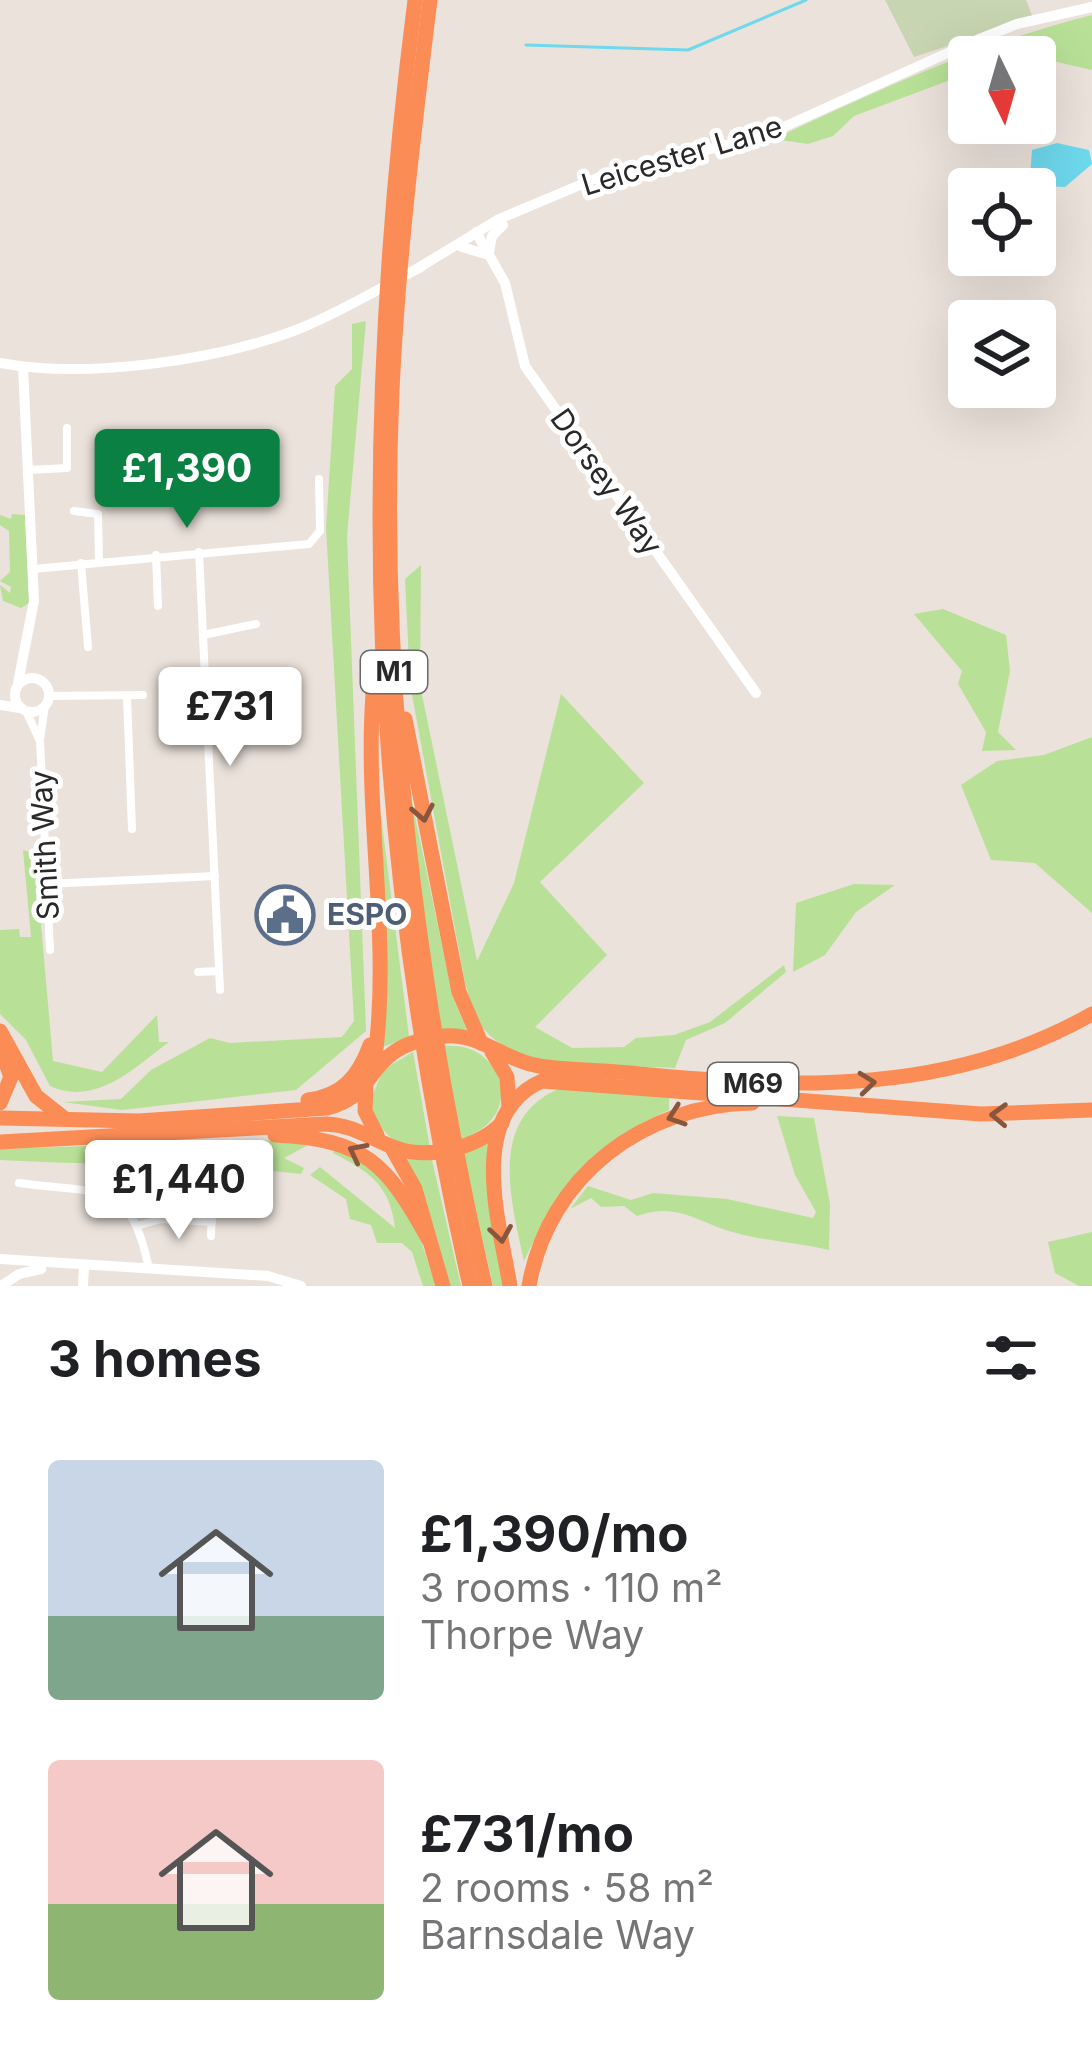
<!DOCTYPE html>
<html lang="en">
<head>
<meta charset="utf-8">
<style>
	body { margin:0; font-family:Inter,sans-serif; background:#f6f6f6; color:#202124; height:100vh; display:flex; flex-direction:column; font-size:45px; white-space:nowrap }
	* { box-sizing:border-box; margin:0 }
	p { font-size:39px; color:#757577 }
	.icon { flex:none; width:66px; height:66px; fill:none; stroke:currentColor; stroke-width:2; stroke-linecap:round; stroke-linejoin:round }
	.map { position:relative; height:1286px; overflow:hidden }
	.sheet { display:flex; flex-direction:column; background:#fff; flex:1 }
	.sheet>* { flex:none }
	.needle { width:78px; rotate:175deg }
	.buttons { position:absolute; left:948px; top:36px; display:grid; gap:24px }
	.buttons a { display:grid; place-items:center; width:108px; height:108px; border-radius:12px; background:#fff; box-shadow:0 12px 48px #0002; font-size:60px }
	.price { position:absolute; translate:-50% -102px; padding:0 27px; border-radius:12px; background:#fff; color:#222; font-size:39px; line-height:78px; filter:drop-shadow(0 3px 6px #0008) }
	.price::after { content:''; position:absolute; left:50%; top:72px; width:36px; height:27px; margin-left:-18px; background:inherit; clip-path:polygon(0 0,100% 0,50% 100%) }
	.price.selected { background:#0b8043; color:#fff }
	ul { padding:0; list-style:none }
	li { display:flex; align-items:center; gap:36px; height:300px; padding:0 48px }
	li span { display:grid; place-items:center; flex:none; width:336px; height:240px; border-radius:12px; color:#555 }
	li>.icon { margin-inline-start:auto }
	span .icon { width:144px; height:144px; fill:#fffc; stroke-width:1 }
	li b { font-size:51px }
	h2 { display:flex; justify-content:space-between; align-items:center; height:144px; padding:0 48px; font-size:51px }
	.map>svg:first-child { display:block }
	.green { fill:#b8e197 }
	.cemetery { fill:#c7d5b2 }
	.water { fill:#6ed8ed }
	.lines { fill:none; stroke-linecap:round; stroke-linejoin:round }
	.stream { stroke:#6ed8ed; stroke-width:3 }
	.street { stroke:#fff; stroke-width:8 }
	.secondary { stroke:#fff; stroke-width:10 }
	.highway { stroke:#fc8c55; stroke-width:15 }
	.oneway { stroke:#88563d }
	.labels { text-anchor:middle; stroke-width:10; stroke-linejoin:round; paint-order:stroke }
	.shield { fill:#fff; stroke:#696969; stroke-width:3 }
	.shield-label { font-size:27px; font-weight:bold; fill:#292929 }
	.street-label { font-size:30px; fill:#292929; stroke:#fff }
	.service-label { font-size:30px; font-weight:bold; fill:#4e5e75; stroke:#fff; text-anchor:start }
</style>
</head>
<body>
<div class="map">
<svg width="1092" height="1286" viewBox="0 0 1092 1286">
	<rect width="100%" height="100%" fill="#ebe2db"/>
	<g class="green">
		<path d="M1092,15V70L1035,57H969V73L854,116L833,136L808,144L774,139C878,90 980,43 1092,15Z"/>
		<path d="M366,321L347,536L366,1031L296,1090L122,1110L63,1102L121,1099L151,1070L210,1038L230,1043L342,1037L354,1021L326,528L335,386L352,369V324Z"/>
		<path d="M12,514L25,515L29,603L21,608L3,601L0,585L10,593L11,587L0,581L10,572L9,531L0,525V515L11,519Z"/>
		<path d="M421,565L420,685L477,961L514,883L561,694L644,783L540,882L607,955L535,1027L572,1048L624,1047L636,1038L674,1035L710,1022L784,965L786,972L725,1023L686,1040L675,1068C617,1064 513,1078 477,1020C471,1010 469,994 465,983L410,684L405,579Z"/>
		<path d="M943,609L1006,635L1010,671L998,732L1016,750L982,751L986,732L958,684L962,671L914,614Z"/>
		<path d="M1092,737V913L1035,863L991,860L961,785L997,761L1044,755Z"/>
		<path d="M407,778L453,998L469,1034L440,1032Z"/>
		<path d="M378,792L409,1037L380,1048Z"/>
		<path d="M23,850L41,855L36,861L42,882L38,890L53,1061L102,1072L157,1015L159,1042H169C135,1067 97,1107 50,1086L26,1040L0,1014V930L19,929L20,937H31Z"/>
		<path d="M854,884L895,885L856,912L825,955L793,972L796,903Z"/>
		<path d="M443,1046C472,1044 490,1056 501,1082C504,1116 488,1127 460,1141Z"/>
		<path d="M413,1052L430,1148C395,1150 382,1134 369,1104L383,1070Z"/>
		<path d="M561,1088L669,1097V1110C597,1141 557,1191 524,1261C511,1201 487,1117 561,1088Z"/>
		<path d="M777,1116L814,1118L830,1204L829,1250C799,1243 766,1241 736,1233C698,1223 678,1201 637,1216L624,1206L601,1207L591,1198L570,1209L588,1186L631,1200L653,1193L727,1199L813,1218L816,1212L795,1175Z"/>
		<path d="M260,1140L310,1144L284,1158L304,1168L301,1174C202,1162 100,1166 0,1160V1149Z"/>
		<path d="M492,1141L506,1286H493L463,1153Z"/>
		<path d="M337,1147L386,1178L418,1232L436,1286H423L412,1252L402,1243H377L371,1225L350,1219L346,1199L310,1175L320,1167L395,1228C390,1185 370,1172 333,1153Z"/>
		<path d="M404,1159L432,1160L461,1286H448Z"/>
		<path d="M1092,1232V1286H1079L1055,1273L1048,1242Z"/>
	</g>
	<path class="cemetery" d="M885,0H1026L1033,18L914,57Z"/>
	<path class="water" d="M1057,143L1089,150L1092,164L1065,187L1041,186L1030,178L1032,150Z"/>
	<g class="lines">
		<path class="stream" d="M526,45L688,50L806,0"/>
		<g class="street">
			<path d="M27,470L67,468V428"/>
			<path d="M74,511L98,514L99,561"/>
			<path d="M199,552L220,990"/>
			<path d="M156,555L158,606"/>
			<path d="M81,563L88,647"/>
			<path d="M33,569L309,544L320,531L319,479"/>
			<path d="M203,635L256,624"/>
			<path d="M49,696L143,695"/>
			<path d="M127,696L132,829"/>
			<path d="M45,705L40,740L50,950"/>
			<path d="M26,711L39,739"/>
			<path d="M48,884L215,876"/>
			<path d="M198,972L219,971"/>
			<path d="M19,1183C101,1195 130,1177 149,1269"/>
			<path d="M140,1225L161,1219L212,1222"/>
			<path d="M211,1236L212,1206"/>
		</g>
		<g class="secondary">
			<path d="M476,232L505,283L525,366L756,693"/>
			<path d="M462,247L489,255"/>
			<path d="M489,252L492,236L503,225"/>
			<path d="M415,270L499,219L599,177L766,135L972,42L1017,24L1092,7"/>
			<path d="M0,363C85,379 215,361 296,330C340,313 379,288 421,267"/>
			<circle cx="32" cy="695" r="17"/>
			<path d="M18,683L34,601L23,367"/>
			<path d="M0,705L20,708"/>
			<path d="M0,1259L268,1276L301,1286"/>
			<path d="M1,1286L19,1274L41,1269"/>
			<path d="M83,1286L84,1267"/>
		</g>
		<g class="highway">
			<path d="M415,0C357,452 368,841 470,1286"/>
			<path d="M430,0C414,130 398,259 392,390C379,693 418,992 485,1286"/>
			<path d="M373,694C364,817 392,943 374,1064"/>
			<path d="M405,719L459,992L481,1043"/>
			<path d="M0,1031L36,1096L65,1119"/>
			<path d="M0,1047L11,1077L0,1103"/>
			<path d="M492,1052L507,1077L509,1107"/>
			<path d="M366,1084L365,1111L377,1135"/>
			<path d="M308,1100C342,1096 359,1076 370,1045"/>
			<path d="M0,1118L139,1121L327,1108C384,1094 360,1045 445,1036C479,1033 506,1061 539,1066C572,1071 606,1070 639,1074C796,1089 950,1095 1092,1014"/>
			<path d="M275,1135C366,1139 387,1164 429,1240"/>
			<path d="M0,1142L326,1124C355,1125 370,1139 396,1148C428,1160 478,1148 502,1123"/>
			<path d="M392,1148L415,1189L443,1286"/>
			<path d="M510,1286C500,1224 465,1115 542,1081L981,1114L1092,1110"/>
			<path d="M529,1286C548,1176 644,1105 752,1103"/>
		</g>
	</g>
	<defs><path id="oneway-chevron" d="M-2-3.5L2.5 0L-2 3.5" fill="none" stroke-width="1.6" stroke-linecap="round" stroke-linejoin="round" transform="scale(3)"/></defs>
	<g class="oneway">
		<use href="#oneway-chevron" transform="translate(423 813) rotate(79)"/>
		<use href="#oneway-chevron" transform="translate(867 1083) rotate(-6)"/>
		<use href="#oneway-chevron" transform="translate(999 1115) rotate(-178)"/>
		<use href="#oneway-chevron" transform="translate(676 1116) rotate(161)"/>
		<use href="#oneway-chevron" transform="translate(357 1152) rotate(-153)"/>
		<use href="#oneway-chevron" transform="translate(501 1234) rotate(81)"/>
	</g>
	<defs>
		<symbol id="civic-ring" viewBox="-11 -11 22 22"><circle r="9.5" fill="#fff" stroke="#5c6f8a" stroke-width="1.5"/><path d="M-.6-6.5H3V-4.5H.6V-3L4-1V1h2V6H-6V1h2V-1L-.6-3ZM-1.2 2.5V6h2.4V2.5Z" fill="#5c6f8a"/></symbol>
	</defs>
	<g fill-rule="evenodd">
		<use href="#civic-ring" x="252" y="882" width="66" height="66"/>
	</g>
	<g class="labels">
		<g class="shield">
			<rect x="361" y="651" width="66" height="42" rx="9"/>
			<rect x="708" y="1063" width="90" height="42" rx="9"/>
		</g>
		<g class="shield-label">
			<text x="394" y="681">M1</text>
			<text x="753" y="1093">M69</text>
		</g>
		<g class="street-label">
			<text transform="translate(682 156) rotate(-17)" y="10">Leicester Lane</text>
			<text transform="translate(606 482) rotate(55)" y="10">Dorsey Way</text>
			<text transform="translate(45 845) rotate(-93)" y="10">Smith Way</text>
		</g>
		<g class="service-label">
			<text x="327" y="925">ESPO</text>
		</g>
	</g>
</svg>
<div class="buttons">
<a><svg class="needle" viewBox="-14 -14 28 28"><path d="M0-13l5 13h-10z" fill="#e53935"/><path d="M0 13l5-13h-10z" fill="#757577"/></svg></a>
<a><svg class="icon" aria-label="locate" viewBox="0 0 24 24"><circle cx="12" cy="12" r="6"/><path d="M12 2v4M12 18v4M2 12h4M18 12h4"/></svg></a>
<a><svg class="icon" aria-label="layers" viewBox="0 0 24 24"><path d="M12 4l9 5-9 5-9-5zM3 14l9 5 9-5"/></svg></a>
</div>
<b class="price selected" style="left:187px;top:531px">£1,390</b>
<b class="price" style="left:230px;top:769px">£731</b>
<b class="price" style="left:179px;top:1242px">£1,440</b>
</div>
<section class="sheet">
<h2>3 homes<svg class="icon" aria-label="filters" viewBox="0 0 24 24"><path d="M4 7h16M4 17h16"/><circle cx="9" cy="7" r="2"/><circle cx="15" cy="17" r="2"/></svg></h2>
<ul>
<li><span style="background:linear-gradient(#c9d6e8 65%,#7fa58c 0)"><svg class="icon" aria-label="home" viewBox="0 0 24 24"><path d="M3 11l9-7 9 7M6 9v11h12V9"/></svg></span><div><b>£1,390/mo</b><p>3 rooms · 110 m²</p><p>Thorpe Way</p></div></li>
<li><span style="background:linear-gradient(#f6c9c9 60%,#8fb573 0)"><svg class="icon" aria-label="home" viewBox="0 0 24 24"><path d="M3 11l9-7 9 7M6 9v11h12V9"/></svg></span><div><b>£731/mo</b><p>2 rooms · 58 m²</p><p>Barnsdale Way</p></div></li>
</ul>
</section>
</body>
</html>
